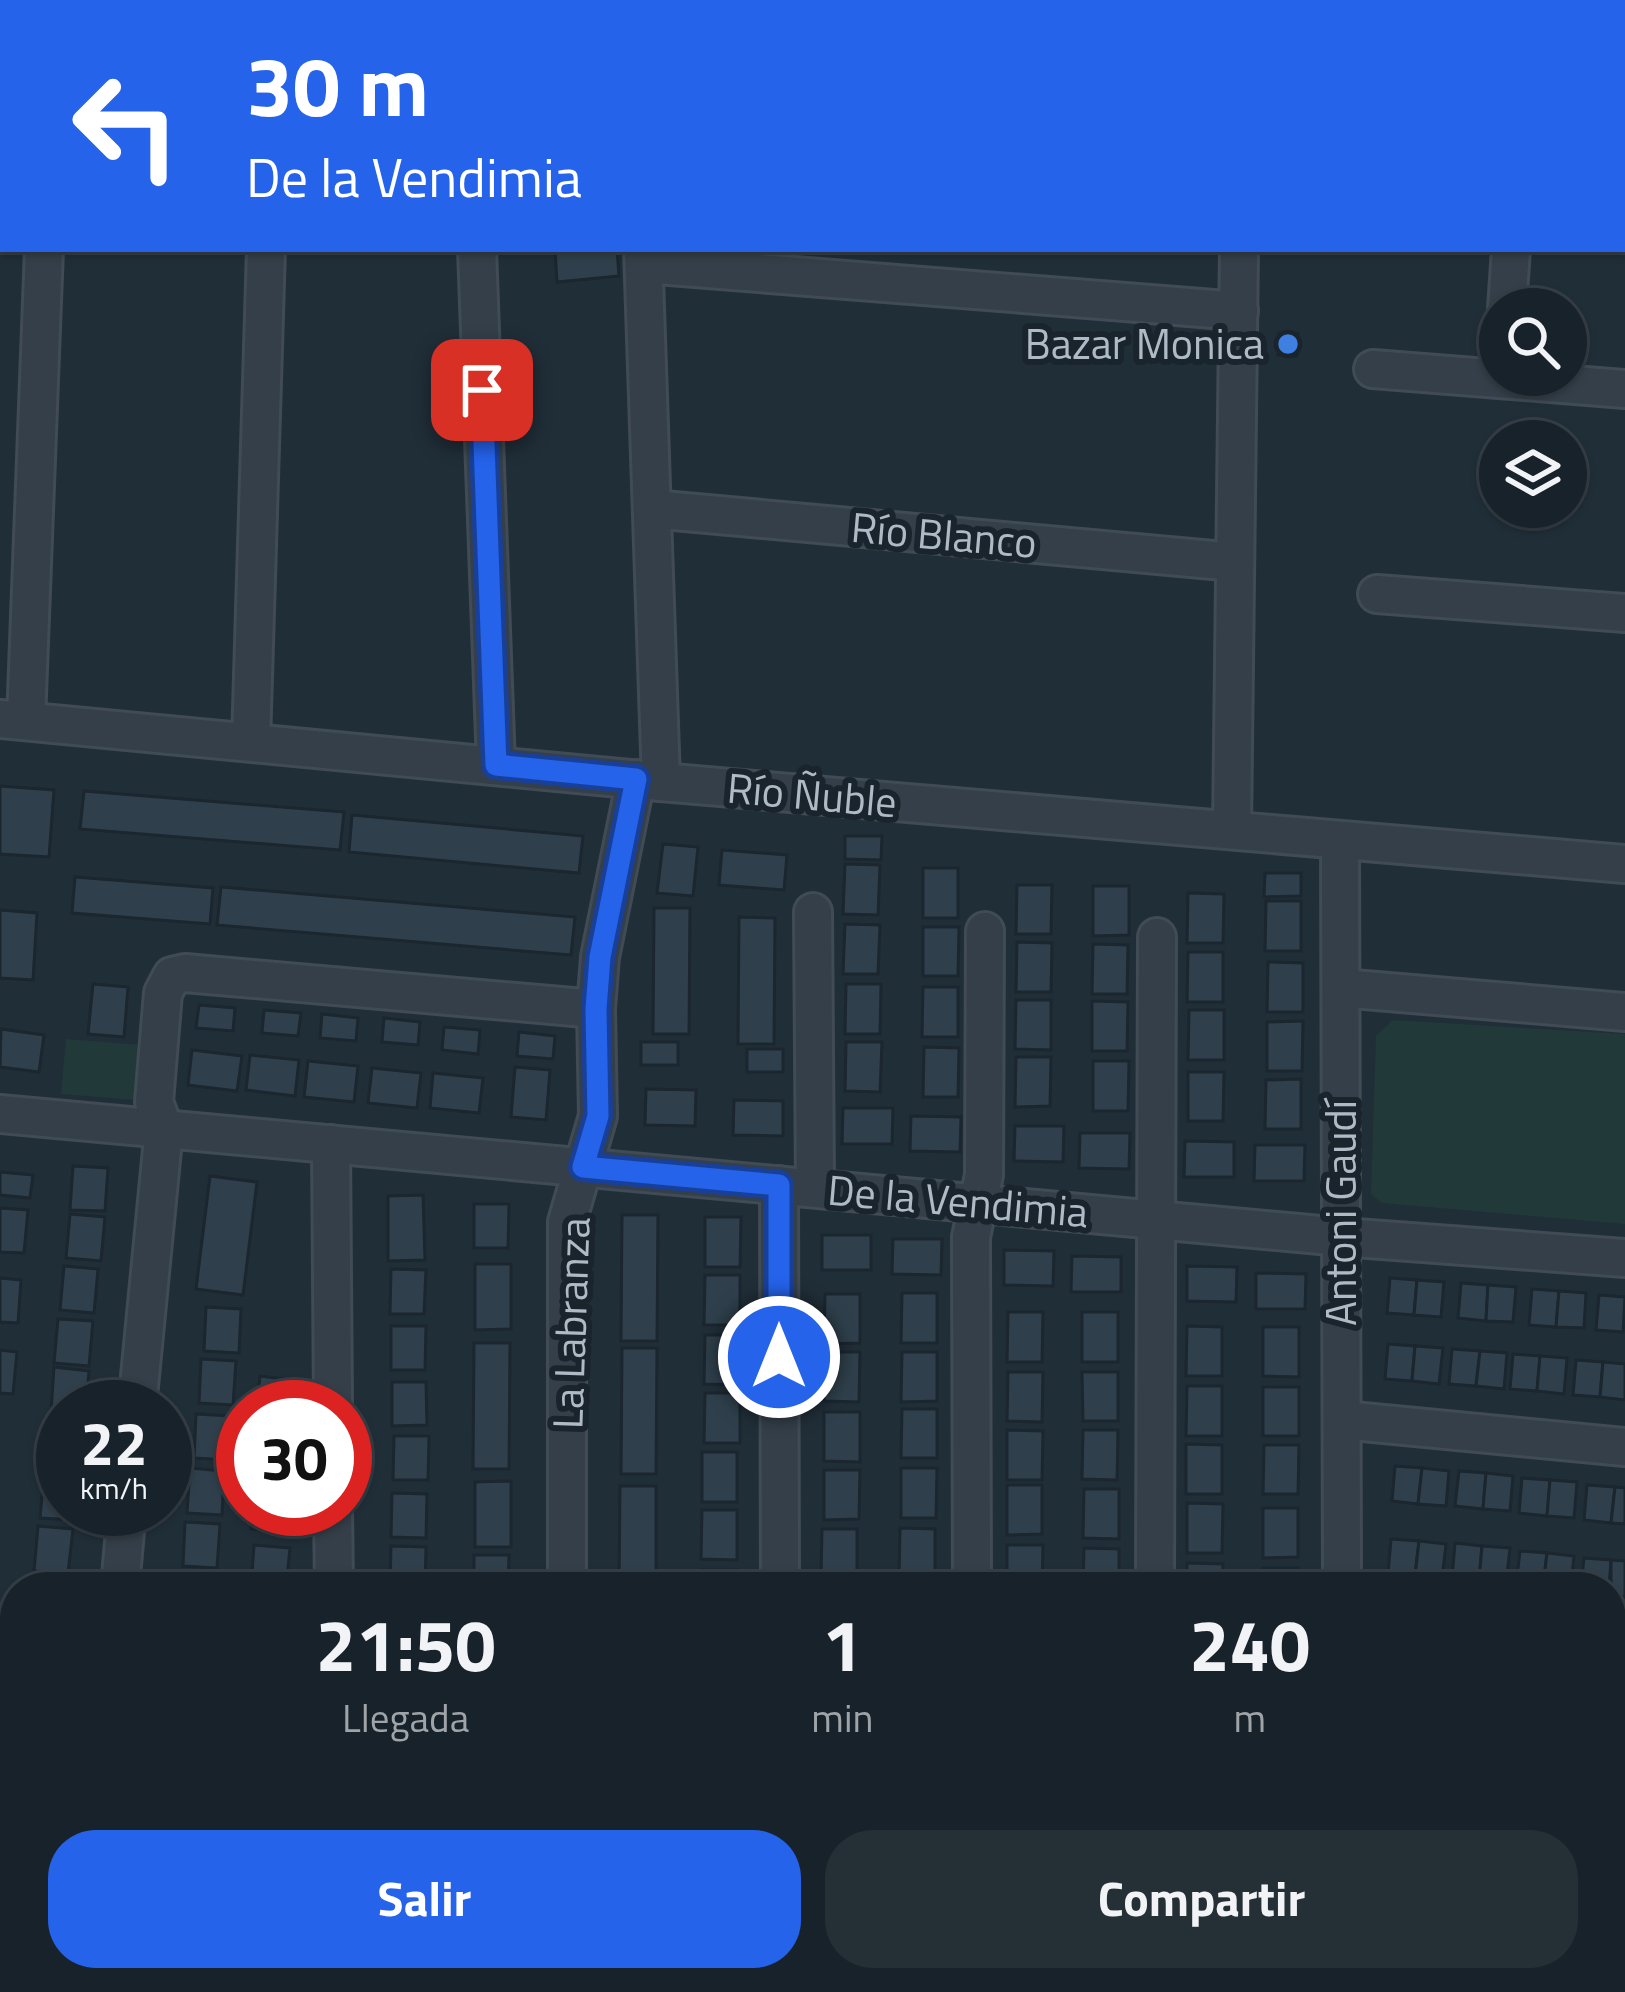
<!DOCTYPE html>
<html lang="es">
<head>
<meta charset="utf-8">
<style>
	body { margin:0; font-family:"Titillium Web",sans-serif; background:#252f36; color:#f1f3f6; height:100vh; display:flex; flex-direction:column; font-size:45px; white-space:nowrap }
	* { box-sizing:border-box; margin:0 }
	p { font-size:39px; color:#9fa4a8 }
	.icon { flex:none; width:66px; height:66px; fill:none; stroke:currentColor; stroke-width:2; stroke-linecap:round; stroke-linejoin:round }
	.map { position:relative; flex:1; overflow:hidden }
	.panel { position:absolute; left:0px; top:1572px; width:1626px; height:420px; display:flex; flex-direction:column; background:#18222a; border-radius:48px 48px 0 0; box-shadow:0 3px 9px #0004,0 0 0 3px #363f47 }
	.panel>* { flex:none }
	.top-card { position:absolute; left:0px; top:0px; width:1626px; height:252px; box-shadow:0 3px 9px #0004,0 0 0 3px #363f47; background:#2563eb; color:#fff; overflow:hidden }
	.tools { position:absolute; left:1479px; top:288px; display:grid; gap:24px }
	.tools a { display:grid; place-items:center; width:108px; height:108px; border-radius:50%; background:#18222a; box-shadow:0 3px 9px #0004,0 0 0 3px #363f47; font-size:60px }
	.speed { position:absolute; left:36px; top:1380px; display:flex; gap:24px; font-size:60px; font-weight:700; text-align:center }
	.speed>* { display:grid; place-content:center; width:156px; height:156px; border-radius:50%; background:#18222a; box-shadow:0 3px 9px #0004,0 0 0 3px #363f47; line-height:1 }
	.speed small { font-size:30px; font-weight:400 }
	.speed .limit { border:18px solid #d22; background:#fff; color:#111 }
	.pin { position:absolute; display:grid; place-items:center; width:102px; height:102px; color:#fff; margin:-51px; border-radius:24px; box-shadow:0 6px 18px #0006 }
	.me { position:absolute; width:132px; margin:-66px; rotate:0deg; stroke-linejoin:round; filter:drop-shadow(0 0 9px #0008) }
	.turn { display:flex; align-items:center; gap:42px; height:252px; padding:0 48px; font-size:54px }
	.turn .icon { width:156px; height:156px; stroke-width:2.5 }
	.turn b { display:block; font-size:84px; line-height:102px }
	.eta { display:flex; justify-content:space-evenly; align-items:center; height:204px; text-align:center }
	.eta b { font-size:72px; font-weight:700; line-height:84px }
	.button { display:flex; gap:24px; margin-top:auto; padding:24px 48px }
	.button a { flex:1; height:138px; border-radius:48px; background:#2563eb; color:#fff; font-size:48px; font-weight:700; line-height:138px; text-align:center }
	.button a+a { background:#252f36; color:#f1f3f6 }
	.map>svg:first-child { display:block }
	.green { fill:#223939 }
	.building { fill:#2f404c; stroke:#1b262f; stroke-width:3 }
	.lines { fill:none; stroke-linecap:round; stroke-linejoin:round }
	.minor-casing { stroke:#404b55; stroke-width:42 }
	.minor { stroke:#343f49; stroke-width:36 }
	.route-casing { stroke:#184099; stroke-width:30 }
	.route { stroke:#2563eb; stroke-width:21 }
	.shop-dot { fill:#3f7fe0; stroke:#19242d; stroke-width:4.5 }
	.labels { text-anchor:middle; stroke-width:12; stroke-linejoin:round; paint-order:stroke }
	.poi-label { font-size:42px; fill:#aebac5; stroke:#19242d; text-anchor:end }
	.street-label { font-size:42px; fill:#aebac5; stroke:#19242d }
</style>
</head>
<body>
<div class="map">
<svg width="1625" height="1992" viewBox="0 0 1625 1992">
	<rect width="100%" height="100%" fill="#202e38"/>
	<!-- green -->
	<g class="green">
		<polygon points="1393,1020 1625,1034 1625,1224 1382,1203 1371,1194 1376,1036"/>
		<polygon points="66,1039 142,1045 137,1100 61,1094"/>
	</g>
	<!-- building -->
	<g class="building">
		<polygon points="555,249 617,249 619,276 557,282"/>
		<polygon points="1279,333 1298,333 1297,356 1278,355"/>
		<polygon points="0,786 54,790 49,857 0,854"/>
		<polygon points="84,791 344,812 340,850 80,829"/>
		<polygon points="352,815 583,836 579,873 349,852"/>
		<polygon points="845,836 882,836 881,860 845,859"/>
		<polygon points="663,844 698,847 693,896 657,893"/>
		<polygon points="722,850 787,855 784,890 719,885"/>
		<polygon points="845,864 880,865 878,915 843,914"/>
		<rect x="923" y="868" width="35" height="50"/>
		<polygon points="1265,873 1301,873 1301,896 1264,897"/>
		<polygon points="75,877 213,888 210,924 72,913"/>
		<polygon points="1017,885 1052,885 1051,934 1016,934"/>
		<polygon points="1093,886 1129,886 1129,935 1093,936"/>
		<polygon points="221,887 575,917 571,955 217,925"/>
		<polygon points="1188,893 1224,894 1223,943 1187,943"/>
		<polygon points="1266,901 1301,901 1301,951 1265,951"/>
		<polygon points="654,908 690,908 689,1034 653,1034"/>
		<polygon points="0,910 37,913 33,980 0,978"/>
		<polygon points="739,917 775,918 774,1044 738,1044"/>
		<polygon points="845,924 880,925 878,974 843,974"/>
		<polygon points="923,927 959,927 958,976 923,976"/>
		<polygon points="1017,942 1052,943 1051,992 1016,992"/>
		<polygon points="1093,944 1128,945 1127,994 1092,994"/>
		<polygon points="1188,952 1223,952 1223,1002 1187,1002"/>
		<polygon points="1268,962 1303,963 1303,1012 1267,1012"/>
		<polygon points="93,984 128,987 124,1037 88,1034"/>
		<polygon points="846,984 881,984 880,1034 845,1034"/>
		<polygon points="923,987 958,987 958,1037 922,1037"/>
		<polygon points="1016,1000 1051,1000 1051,1050 1015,1049"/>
		<polygon points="1092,1001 1128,1002 1127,1051 1092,1051"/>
		<polygon points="199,1005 235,1008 233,1031 196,1028"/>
		<polygon points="264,1010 301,1013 298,1036 262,1033"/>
		<polygon points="1189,1010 1224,1010 1224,1060 1188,1060"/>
		<polygon points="322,1014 358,1018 356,1041 320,1038"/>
		<polygon points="384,1018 420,1022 418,1045 382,1042"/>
		<polygon points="1303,1021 1302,1071 1267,1071 1267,1022"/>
		<polygon points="444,1027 480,1030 478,1054 442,1050"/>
		<polygon points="1,1029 44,1035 39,1072 0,1067"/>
		<polygon points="519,1032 555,1036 553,1059 517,1056"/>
		<rect x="641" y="1042" width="37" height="23"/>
		<polygon points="846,1042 882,1042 880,1092 845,1091"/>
		<polygon points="924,1047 959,1048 958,1097 923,1097"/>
		<rect x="747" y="1049" width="36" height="23"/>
		<polygon points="192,1050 242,1056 237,1091 188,1085"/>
		<polygon points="250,1055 299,1060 295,1096 246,1090"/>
		<polygon points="1016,1057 1051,1057 1050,1106 1015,1107"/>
		<polygon points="308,1061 358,1066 354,1102 304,1097"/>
		<polygon points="1093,1061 1129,1061 1128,1111 1093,1111"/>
		<polygon points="515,1067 550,1070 546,1120 511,1117"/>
		<polygon points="372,1068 421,1073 417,1108 368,1103"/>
		<polygon points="1188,1072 1224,1072 1223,1121 1188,1121"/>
		<polygon points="433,1073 483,1078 479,1113 430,1108"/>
		<polygon points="1301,1079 1301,1129 1265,1129 1266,1080"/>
		<polygon points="646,1089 696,1090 695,1126 645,1125"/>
		<polygon points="734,1100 783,1101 783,1136 733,1135"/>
		<polygon points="843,1108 893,1108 892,1144 842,1144"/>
		<polygon points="911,1116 961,1117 960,1152 910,1151"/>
		<polygon points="1015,1126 1064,1126 1063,1162 1014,1161"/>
		<polygon points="1080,1133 1130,1133 1129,1169 1079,1168"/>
		<polygon points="1185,1141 1234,1142 1234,1177 1184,1177"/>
		<polygon points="1255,1145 1305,1145 1304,1181 1254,1181"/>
		<polygon points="73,1166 108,1168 105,1211 70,1210"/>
		<polygon points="0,1172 33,1175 30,1198 0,1195"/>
		<polygon points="210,1176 257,1182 243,1295 196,1289"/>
		<polygon points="423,1195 425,1260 388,1261 388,1196"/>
		<polygon points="474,1204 509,1204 508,1248 474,1248"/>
		<polygon points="0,1208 28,1210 24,1253 0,1252"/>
		<polygon points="70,1214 105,1217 101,1261 66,1258"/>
		<polygon points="622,1215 658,1215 657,1341 621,1341"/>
		<polygon points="705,1217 741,1217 740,1267 705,1267"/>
		<rect x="822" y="1235" width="49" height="35"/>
		<polygon points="893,1239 942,1239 941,1275 892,1274"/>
		<polygon points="1004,1250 1054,1251 1053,1286 1004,1285"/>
		<polygon points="1072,1256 1121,1257 1121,1292 1071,1292"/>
		<polygon points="475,1264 511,1264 511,1329 475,1330"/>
		<polygon points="64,1266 98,1269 94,1313 60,1310"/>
		<polygon points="1187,1266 1237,1267 1236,1302 1187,1301"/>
		<polygon points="391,1269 426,1270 424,1314 390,1314"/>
		<polygon points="1256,1273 1306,1274 1305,1309 1256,1309"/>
		<polygon points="705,1275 740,1275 740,1325 704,1325"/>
		<polygon points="0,1278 21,1280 18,1323 0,1322"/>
		<polygon points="1390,1278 1417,1280 1414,1315 1387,1313"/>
		<polygon points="1417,1280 1444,1282 1441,1317 1414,1315"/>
		<polygon points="1461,1283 1488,1285 1486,1321 1458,1318"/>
		<polygon points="1488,1285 1516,1287 1513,1322 1486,1321"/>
		<polygon points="1532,1289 1559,1291 1556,1327 1529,1325"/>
		<polygon points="1559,1291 1586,1293 1584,1328 1556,1327"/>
		<polygon points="902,1293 937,1293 937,1343 901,1343"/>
		<polygon points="825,1294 860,1294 860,1343 824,1344"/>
		<polygon points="1599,1295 1625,1297 1623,1332 1596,1330"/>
		<polygon points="206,1307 241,1309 239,1353 204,1351"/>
		<polygon points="1008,1312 1043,1312 1042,1362 1007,1362"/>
		<rect x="1082" y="1312" width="36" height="50"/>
		<polygon points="58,1319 93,1321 89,1366 54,1363"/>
		<polygon points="391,1326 426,1326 425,1370 391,1370"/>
		<polygon points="1187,1326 1222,1327 1222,1376 1186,1376"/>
		<polygon points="1263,1327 1299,1327 1299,1377 1263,1376"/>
		<polygon points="705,1335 741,1335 740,1385 704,1384"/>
		<polygon points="474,1343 510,1343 509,1469 473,1469"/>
		<polygon points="1388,1344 1415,1346 1412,1381 1385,1379"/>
		<polygon points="1415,1346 1443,1348 1439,1384 1412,1381"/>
		<polygon points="622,1348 657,1348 656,1474 621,1474"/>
		<polygon points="1452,1349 1480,1351 1476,1386 1449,1384"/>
		<polygon points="0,1350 17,1352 13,1394 0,1393"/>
		<polygon points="1480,1351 1507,1353 1504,1389 1476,1386"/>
		<polygon points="824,1352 860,1352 859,1402 824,1401"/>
		<polygon points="902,1352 937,1352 937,1401 901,1402"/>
		<polygon points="1513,1354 1540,1356 1537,1391 1510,1389"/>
		<polygon points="1540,1356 1567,1358 1564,1394 1537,1391"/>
		<polygon points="201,1359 236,1361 233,1405 199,1403"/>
		<polygon points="1576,1360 1603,1362 1600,1397 1573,1395"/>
		<polygon points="1603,1362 1625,1364 1625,1400 1600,1397"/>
		<polygon points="54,1367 89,1371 86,1407 63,1407 63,1413 51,1412"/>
		<polygon points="1008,1372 1043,1372 1042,1422 1007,1421"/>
		<polygon points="1082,1372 1118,1372 1118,1421 1083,1421"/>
		<polygon points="260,1376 284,1379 280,1407 257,1407"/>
		<polygon points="392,1382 426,1382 427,1425 392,1426"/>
		<polygon points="1187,1386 1222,1386 1222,1436 1186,1436"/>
		<rect x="1263" y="1387" width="36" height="49"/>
		<polygon points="705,1393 740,1393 740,1443 704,1443"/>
		<polygon points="902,1409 937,1409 937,1458 901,1458"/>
		<polygon points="824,1412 860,1412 860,1462 824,1461"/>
		<polygon points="196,1414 231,1416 228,1460 194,1458"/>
		<polygon points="48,1419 63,1421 63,1465 44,1464"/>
		<polygon points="1007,1430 1043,1431 1042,1480 1007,1480"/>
		<polygon points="1083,1430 1118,1430 1117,1480 1082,1479"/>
		<polygon points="394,1436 429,1436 428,1480 393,1480"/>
		<polygon points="1186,1444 1222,1445 1222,1494 1186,1494"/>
		<polygon points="1264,1445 1299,1445 1298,1494 1263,1494"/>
		<rect x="702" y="1452" width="35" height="50"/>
		<polygon points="1395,1466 1422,1468 1418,1504 1392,1501"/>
		<polygon points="190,1468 224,1471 222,1515 187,1513"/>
		<polygon points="901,1468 937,1468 936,1518 901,1518"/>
		<polygon points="1422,1468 1449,1471 1446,1506 1418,1504"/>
		<polygon points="824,1470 860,1470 859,1519 824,1520"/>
		<polygon points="1459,1471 1486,1473 1483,1509 1455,1506"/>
		<polygon points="44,1473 63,1475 63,1509 75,1509 74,1520 40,1518"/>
		<polygon points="1486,1473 1513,1476 1510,1511 1483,1509"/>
		<polygon points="1522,1478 1550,1480 1547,1516 1519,1513"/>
		<polygon points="1550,1480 1577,1482 1574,1518 1547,1516"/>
		<polygon points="511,1481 511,1547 475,1547 475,1482"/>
		<polygon points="1007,1485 1042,1485 1042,1534 1007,1535"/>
		<polygon points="1587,1485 1615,1487 1611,1523 1584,1520"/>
		<polygon points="620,1486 656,1486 656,1587 619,1587"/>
		<polygon points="1615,1487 1625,1488 1625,1524 1611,1523"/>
		<polygon points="1084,1489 1119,1489 1119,1539 1083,1538"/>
		<polygon points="392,1493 427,1494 426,1538 391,1537"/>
		<polygon points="1187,1503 1223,1504 1222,1553 1187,1553"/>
		<polygon points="1263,1508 1298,1508 1298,1557 1263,1558"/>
		<polygon points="252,1509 288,1509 286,1532 251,1529"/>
		<polygon points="702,1510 737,1510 737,1560 701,1559"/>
		<polygon points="185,1522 220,1524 217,1568 183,1566"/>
		<polygon points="38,1526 73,1529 68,1573 34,1571"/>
		<polygon points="900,1528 935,1529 935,1578 899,1578"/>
		<polygon points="822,1529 857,1529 857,1579 821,1578"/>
		<polygon points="1391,1539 1419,1541 1415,1576 1388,1574"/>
		<polygon points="1419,1541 1446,1544 1442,1579 1415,1576"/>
		<polygon points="1455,1543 1482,1546 1479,1581 1452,1579"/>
		<polygon points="254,1545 290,1548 286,1587 251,1587"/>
		<polygon points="1007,1545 1043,1545 1042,1587 1007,1587"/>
		<polygon points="391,1546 426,1547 425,1587 390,1587"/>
		<polygon points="1482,1546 1510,1548 1506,1584 1479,1581"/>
		<polygon points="1084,1548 1119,1549 1119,1587 1083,1587"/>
		<polygon points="1520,1551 1547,1553 1543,1587 1516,1586"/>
		<polygon points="1547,1553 1574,1556 1571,1587 1543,1587"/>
		<polygon points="474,1555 509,1555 508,1587 474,1587"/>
		<polygon points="1584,1558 1611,1560 1609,1587 1581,1587"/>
		<polygon points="1611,1560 1625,1561 1625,1597 1611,1596"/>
		<polygon points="1187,1563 1223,1564 1222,1587 1187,1587"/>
		<rect x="1263" y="1568" width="35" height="19"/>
		<rect x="701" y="1570" width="36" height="17"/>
		<polygon points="180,1574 215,1576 214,1587 180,1587"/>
		<polygon points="1611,1680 1625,1682 1625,1717 1611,1716"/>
		<polygon points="1611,1752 1625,1753 1624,1789 1611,1788"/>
		<polygon points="7,1821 15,1821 15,1949 0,1947 0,1888"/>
		<polygon points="0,1962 15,1963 15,1977 28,1977 26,1992 0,1992"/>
		<polygon points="121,1977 171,1977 169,1992 120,1991"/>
		<polygon points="183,1977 233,1977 232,1992 182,1992"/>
		<polygon points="241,1977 291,1977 290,1992 240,1992"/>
		<rect x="394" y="1977" width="34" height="15"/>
		<rect x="477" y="1977" width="35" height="15"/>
		<polygon points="825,1977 860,1977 860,1992 824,1992"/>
		<rect x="903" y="1977" width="35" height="15"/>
		<rect x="1007" y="1977" width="35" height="15"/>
		<rect x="1085" y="1977" width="36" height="15"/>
		<rect x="1190" y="1977" width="35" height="15"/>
		<polygon points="624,1979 659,1979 658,1992 624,1992"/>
		<rect x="1264" y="1981" width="35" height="11"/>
	</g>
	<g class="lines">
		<!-- minor casing -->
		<g class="minor-casing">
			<g id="minor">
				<polyline points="467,0 467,3"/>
				<polyline points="1238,0 1238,3"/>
				<polyline points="635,3 635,0"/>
				<polyline points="1527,3 1528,0"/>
				<polyline points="0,214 3,214"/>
				<polyline points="477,249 496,765"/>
				<polyline points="643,249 661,782"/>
				<polyline points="644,264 1239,311"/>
				<polyline points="1507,309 1511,249"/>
				<polyline points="1373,369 1625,389"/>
				<polyline points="652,509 1235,562"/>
				<polyline points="1377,594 1625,613"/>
				<polyline points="0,719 661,782 1625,864"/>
				<polyline points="26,721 44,249"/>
				<polyline points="251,742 266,249"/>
				<polyline points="1232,830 1239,249"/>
				<polyline points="1340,840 1342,1587"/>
				<polyline points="813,912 815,1188"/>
				<polyline points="1341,988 1625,1012"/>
				<polyline points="0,1114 1342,1237 1625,1258"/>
				<polyline points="331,1144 333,1407"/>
				<polyline points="779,1185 780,1587"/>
				<polyline points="137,1407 164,1129 154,1102 163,993 172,976 185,973 596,1009"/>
				<polyline points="1342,1420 1625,1447"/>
				<polyline points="333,1509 334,1587"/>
				<polyline points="120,1587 127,1509"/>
				<polyline points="567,1587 567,1222 598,1116 596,1009 600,957 636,779"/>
				<polyline points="972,1587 971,1237 984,1175 985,931"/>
				<polyline points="1155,1587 1157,937"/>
				<polyline points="1611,1640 1625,1641"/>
				<polyline points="1611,1833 1625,1834"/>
				<polyline points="336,1977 336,1992"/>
				<polyline points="781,1977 781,1992"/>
				<polyline points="972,1977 972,1992"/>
				<polyline points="1155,1977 1155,1992"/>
				<polyline points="1343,1977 1343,1992"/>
				<polyline points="81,1992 82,1977"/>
				<polyline points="566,1992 566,1977"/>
			</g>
		</g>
		<!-- minor -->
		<use href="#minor" class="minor"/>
	</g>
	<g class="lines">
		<!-- route casing -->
		<g class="route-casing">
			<polyline id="route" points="482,390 496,765 636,779 600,957 596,1009 598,1116 583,1167 779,1185 779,1357"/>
		</g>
		<!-- route -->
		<use href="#route" class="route"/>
	</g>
	<!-- markers -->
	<circle class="shop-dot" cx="1288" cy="344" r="12"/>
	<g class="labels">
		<!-- poi labels -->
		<g class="poi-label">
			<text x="1264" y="359">Bazar Monica</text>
		</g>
		<!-- street labels -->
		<g class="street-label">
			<text transform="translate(944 535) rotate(5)" y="15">Río Blanco</text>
			<text transform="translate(812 795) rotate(5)" y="15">Río Ñuble</text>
			<text transform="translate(958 1201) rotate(5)" y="15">De la Vendimia</text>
			<text transform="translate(1341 1213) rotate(-90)" y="15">Antoni Gaudí</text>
			<text transform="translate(571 1323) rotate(-88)" y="15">La Labranza</text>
		</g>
	</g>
</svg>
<div class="tools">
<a><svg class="icon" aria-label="search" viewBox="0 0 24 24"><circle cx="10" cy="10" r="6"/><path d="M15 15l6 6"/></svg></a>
<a><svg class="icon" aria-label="layers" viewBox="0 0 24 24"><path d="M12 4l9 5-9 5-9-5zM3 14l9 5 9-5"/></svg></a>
</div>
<div class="speed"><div>22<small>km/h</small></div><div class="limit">30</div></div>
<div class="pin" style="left:482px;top:390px;background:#d93025"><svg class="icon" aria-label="arrive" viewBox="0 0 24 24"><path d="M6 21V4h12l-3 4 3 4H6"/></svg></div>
<svg class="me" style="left:779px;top:1357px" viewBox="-20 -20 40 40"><circle r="17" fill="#2563eb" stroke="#fff" stroke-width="3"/><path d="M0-11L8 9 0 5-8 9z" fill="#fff"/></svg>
<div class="top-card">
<div class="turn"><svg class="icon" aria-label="left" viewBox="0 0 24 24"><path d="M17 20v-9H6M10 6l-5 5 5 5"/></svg><div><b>30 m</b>De la Vendimia</div></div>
</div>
<section class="panel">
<div class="eta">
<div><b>21:50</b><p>Llegada</p></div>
<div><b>1</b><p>min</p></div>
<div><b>240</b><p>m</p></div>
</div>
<div class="button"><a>Salir</a><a>Compartir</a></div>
</section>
</div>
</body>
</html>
